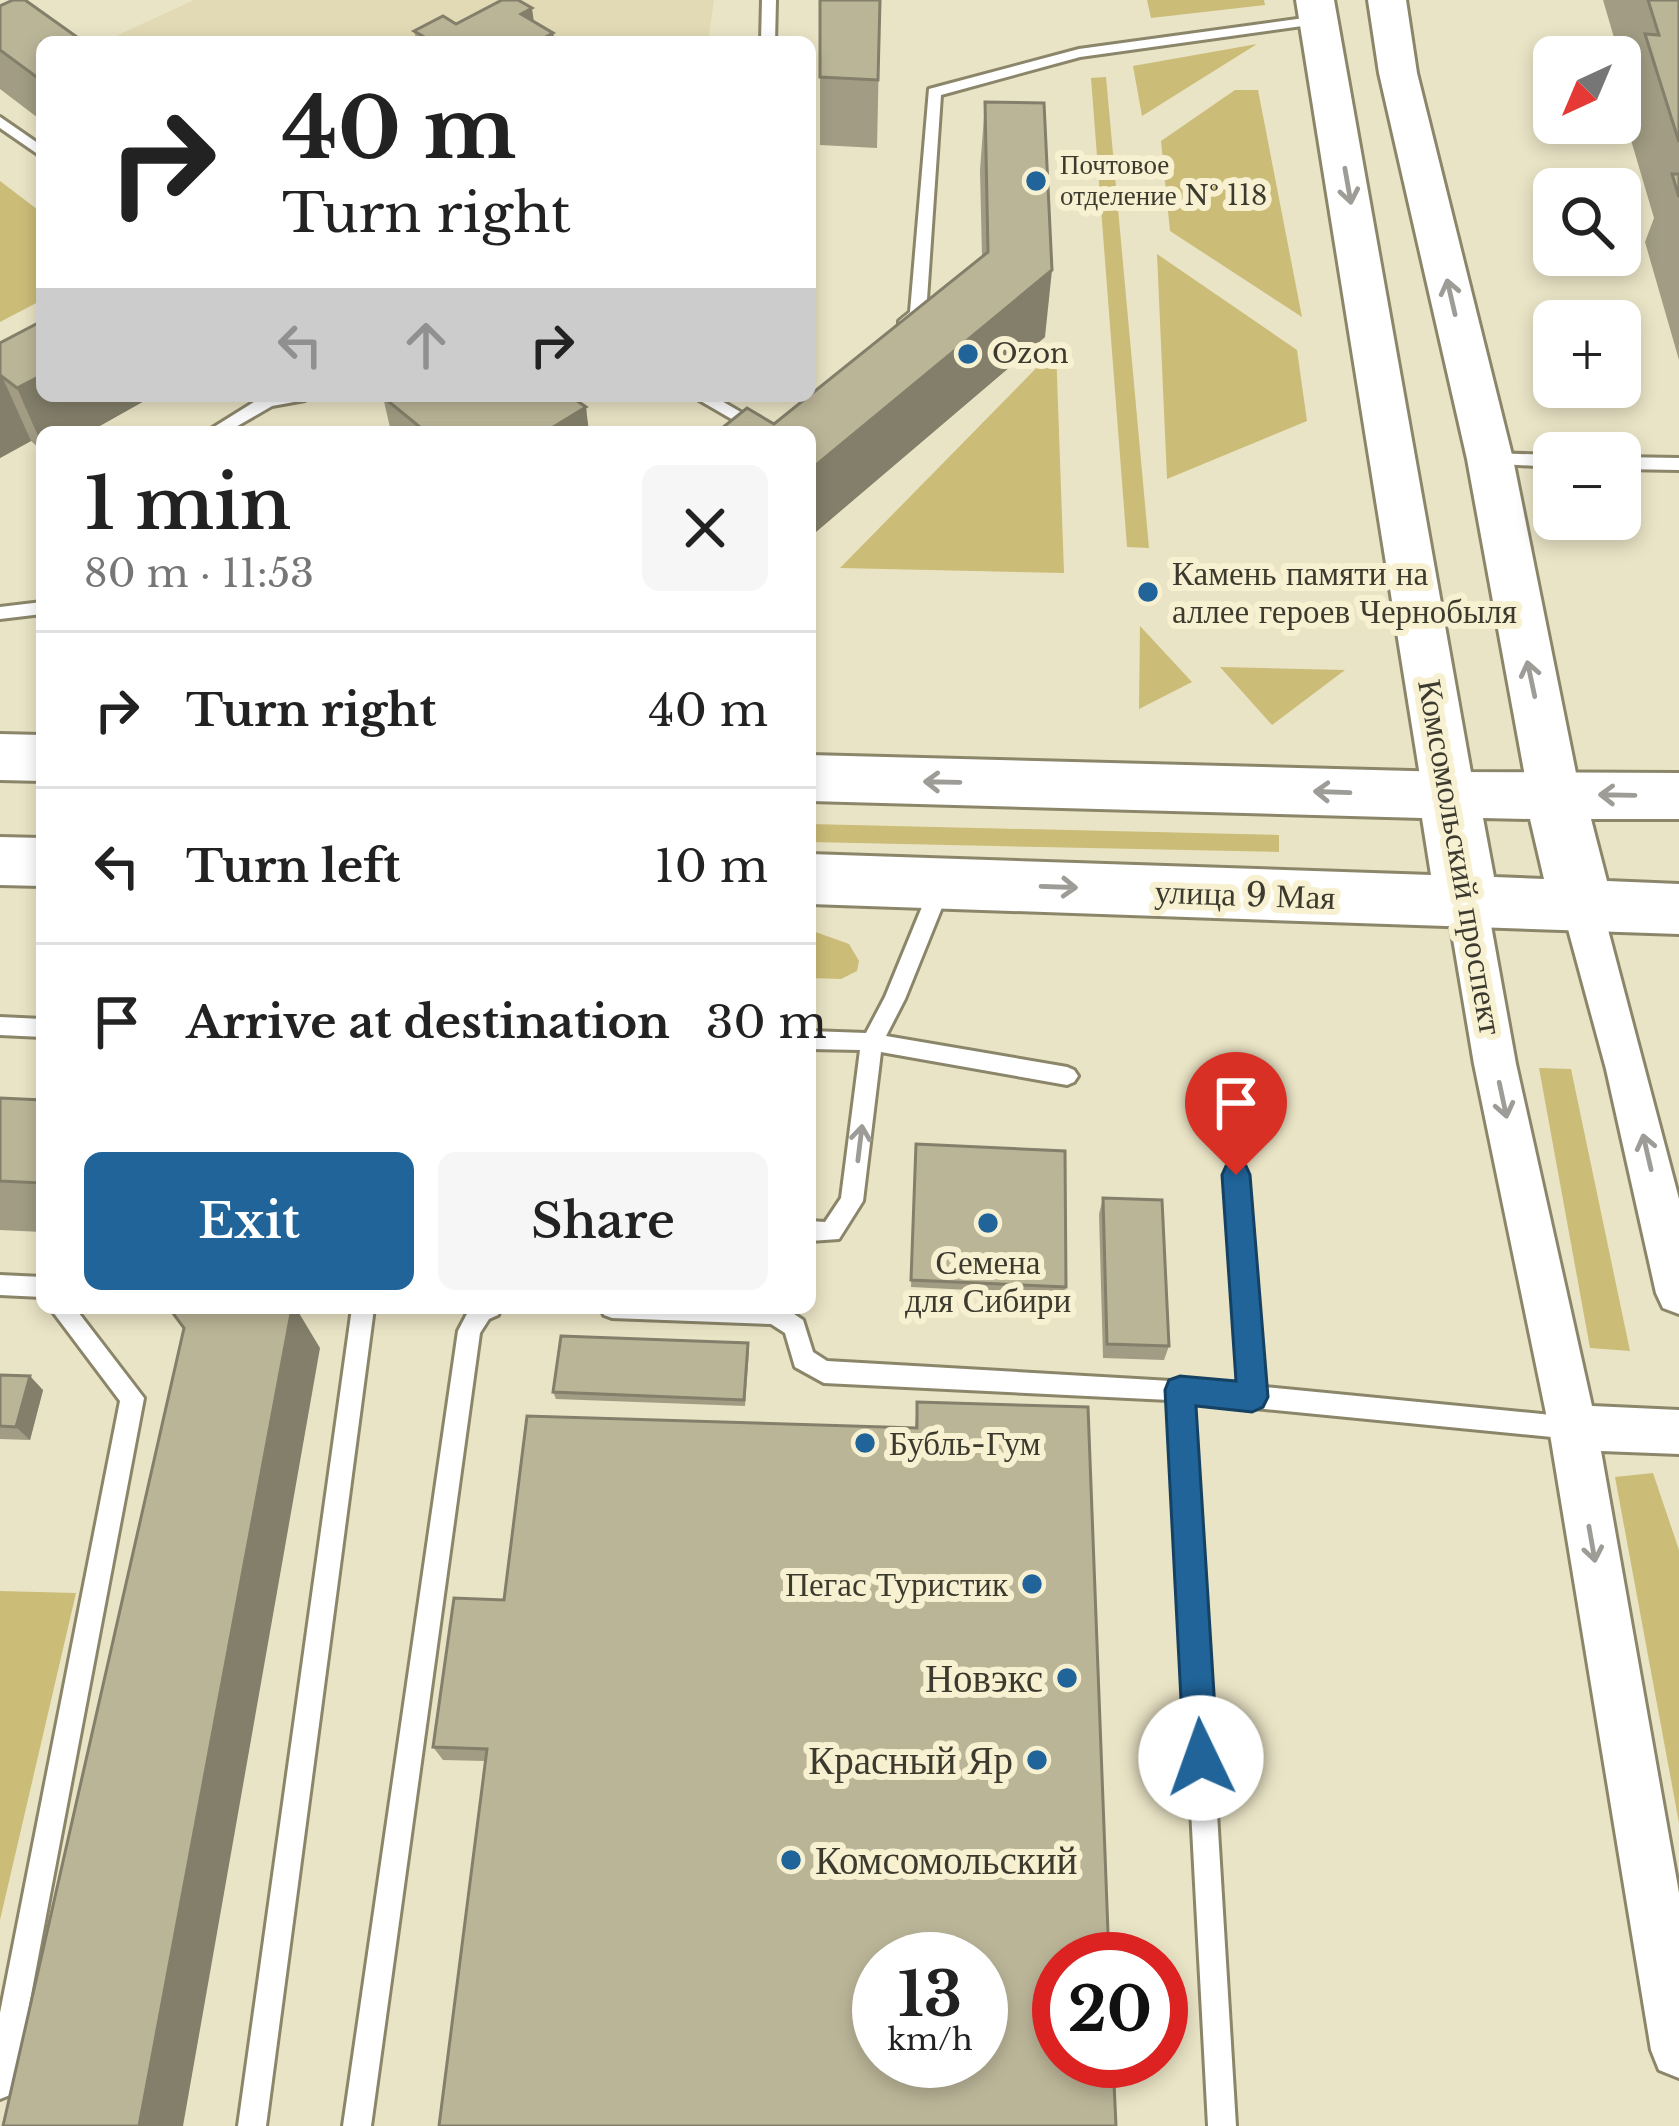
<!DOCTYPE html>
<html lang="en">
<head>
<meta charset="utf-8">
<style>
	body { margin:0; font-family:"Libre Baskerville",serif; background:#f6f6f6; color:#222; height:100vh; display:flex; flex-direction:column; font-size:45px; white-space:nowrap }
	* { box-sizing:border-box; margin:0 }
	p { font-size:39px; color:#767676 }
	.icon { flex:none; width:66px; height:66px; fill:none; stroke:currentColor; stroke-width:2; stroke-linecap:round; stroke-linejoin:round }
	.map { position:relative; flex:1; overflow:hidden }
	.details { position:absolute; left:36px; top:426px; width:780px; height:888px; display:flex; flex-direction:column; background:#fff; border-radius:18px; box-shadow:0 6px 18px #0003 }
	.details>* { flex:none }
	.top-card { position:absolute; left:36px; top:36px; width:780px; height:366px; border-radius:18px; box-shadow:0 6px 18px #0003; background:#fff; color:#222; overflow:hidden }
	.needle { width:78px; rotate:224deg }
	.fabs { position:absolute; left:1533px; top:36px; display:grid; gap:24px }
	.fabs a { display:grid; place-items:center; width:108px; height:108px; border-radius:18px; background:#fff; box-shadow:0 6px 18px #0003; font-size:60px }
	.speed { position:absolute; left:852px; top:1932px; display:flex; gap:24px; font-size:60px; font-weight:700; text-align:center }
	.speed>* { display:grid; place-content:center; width:156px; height:156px; border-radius:50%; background:#fff; box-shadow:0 6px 18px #0003; line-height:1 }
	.speed small { font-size:30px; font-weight:400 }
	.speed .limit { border:18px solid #d22; background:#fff; color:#111 }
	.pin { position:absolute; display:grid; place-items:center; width:102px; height:102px; color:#fff; margin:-123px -51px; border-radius:50% 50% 50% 0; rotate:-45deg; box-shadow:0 0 12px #0007 }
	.pin .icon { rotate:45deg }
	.me { position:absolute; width:132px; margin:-66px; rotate:357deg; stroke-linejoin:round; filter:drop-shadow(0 0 9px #0008) }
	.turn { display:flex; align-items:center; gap:42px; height:252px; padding:0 48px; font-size:54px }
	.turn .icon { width:156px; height:156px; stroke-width:2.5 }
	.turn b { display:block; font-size:84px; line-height:102px }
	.lanes { display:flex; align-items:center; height:114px; padding:0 48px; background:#0003; justify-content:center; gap:60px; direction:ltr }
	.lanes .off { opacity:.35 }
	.round { display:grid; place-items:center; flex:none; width:126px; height:126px; border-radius:18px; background:#f6f6f6 }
	.overview { display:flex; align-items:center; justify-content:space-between; height:204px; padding:0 48px }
	h1 { font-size:72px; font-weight:600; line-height:90px }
	.button { display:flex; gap:24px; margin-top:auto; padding:24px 48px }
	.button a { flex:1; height:138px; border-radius:18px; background:#206499; color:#fff; font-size:48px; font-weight:600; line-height:138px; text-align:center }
	.button a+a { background:#f6f6f6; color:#222 }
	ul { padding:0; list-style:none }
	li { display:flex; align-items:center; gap:36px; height:156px; padding:0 48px; border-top:3px solid #e0e0e0 }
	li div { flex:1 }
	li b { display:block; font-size:45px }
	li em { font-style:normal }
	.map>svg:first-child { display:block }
	.built { fill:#e1dab4 }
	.green { fill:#cbbc78 }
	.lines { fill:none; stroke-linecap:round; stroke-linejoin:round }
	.lane-casing { stroke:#8b866a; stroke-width:6 }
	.street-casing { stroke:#8b866a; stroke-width:6 }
	.secondary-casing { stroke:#8b866a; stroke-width:6 }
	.primary-casing { stroke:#8b866a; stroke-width:6 }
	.lane { fill:#fff; fill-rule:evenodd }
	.street { fill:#fff; fill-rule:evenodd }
	.secondary { fill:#fff; fill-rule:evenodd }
	.primary { fill:#fff; fill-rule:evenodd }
	.wall { fill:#a19c83 }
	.shaded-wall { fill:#837f6a }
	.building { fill:#bbb598; stroke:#837f6a; stroke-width:3; fill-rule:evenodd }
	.oneway { stroke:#9e9c96 }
	.route { fill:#206499; stroke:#154163; stroke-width:3 }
	.poi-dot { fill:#206499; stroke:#f7f1d2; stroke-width:4.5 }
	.labels { text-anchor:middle; stroke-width:12; stroke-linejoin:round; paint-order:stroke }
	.far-poi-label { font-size:27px; fill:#3c3a2e; stroke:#f7f1d2; text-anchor:start }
	.poi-label { font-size:33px; fill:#3c3a2e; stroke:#f7f1d2; text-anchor:start }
	.street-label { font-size:33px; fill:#3c3a2e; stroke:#f7f1d2 }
	.near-poi-label { font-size:39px; fill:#3c3a2e; stroke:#f7f1d2; text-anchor:end }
</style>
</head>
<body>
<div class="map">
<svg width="1679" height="2126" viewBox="0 0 1679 2126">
	<rect width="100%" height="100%" fill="#eae4c6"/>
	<!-- built -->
	<polygon class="built" points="194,0 714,0 708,42 128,42 118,35"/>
	<!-- green -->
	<g class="green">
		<polygon points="1147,0 1264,0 1265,5 1151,18"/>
		<polygon points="1257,44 1142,116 1133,66"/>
		<polygon points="1106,77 1149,548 1127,547 1091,78"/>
		<polygon points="1235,90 1258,90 1302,317 1170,231 1161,141"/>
		<polygon points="0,181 42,213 42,300 0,322"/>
		<polygon points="1157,254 1297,350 1307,421 1167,479"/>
		<polygon points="1056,348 1064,573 840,568"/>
		<polygon points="1140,626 1192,682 1139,709"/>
		<polygon points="1220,667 1345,670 1272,725"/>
		<polygon points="810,824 1279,835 1279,852 810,842"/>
		<polygon points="810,930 849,944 859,961 857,971 841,979 810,978"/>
		<polygon points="1539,1068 1571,1069 1630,1351 1590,1348"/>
		<polygon points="1653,1473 1679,1550 1679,1823 1615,1477"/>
		<polygon points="0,1591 76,1593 0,1920"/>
	</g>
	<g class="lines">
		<!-- lane casing -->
		<g class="lane-casing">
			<g id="lane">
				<polygon points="762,0 776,0 775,42 761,42"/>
				<polygon points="1319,16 1324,17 1324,23 1080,57 941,95 926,314 911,329 899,329 899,321 910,312 929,89 1079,49"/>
				<polygon points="0,117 42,146 42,157 0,128"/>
				<polygon points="307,396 305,400 272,406 227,432 206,432 262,397"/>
				<polygon points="692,396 713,396 775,432 754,432"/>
				<polygon points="1490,453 1554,455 1554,467 1484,463 1484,455"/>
				<polygon points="1620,457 1679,458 1679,470 1620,469"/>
				<polygon points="42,602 42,614 0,619 0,607"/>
				<polygon points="941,877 951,885 905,999 886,1036 1067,1067 1074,1070 1078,1076 1074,1082 1067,1085 881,1052 863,1201 839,1239 810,1241 810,1221 825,1222 841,1198 860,1050 810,1049 810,1031 866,1033 885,997 931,885"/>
				<polygon points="0,1017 42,1019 42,1037 0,1035"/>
				<polygon points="1236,1165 1244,1168 1247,1175 1264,1387 1572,1417 1580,1420 1584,1428 1580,1436 1572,1439 1192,1402 1236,2126 1208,2126 1169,1400 824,1383 795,1367 785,1333 771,1324 612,1318 604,1315 601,1308 785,1308 803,1320 813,1352 827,1361 1240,1385 1225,1175 1228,1168"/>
				<polygon points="0,1275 42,1277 42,1297 0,1295"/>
				<polygon points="50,1308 75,1308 144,1398 14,2085 10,2095 0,2099 0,2013 120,1401"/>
				<polygon points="352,1308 374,1308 266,2126 238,2126"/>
				<polygon points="470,1308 501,1308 498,1315 489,1319 480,1333 371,2126 343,2126 458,1331"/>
			</g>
		</g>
		<!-- street casing -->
		<g class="street-casing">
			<g id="street">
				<polygon points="1467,887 1481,892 1487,903 1516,1064 1592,1406 1679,1410 1679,1454 1601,1451 1679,1893 1679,2078 1659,2070 1651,2050 1549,1428 1474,1064 1447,903 1453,892"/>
				<polygon points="1582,891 1596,896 1602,907 1679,1199 1679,1314 1663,1308 1656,1293 1606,1069 1562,907 1568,896"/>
			</g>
		</g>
		<!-- secondary casing -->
		<g class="secondary-casing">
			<g id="secondary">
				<polygon points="1296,0 1334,0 1475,795 1467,809 1449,815 1431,809 1423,795"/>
				<polygon points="1368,0 1406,0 1417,73 1513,459 1580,793 1572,807 1554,813 1536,807 1528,793 1467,459 1379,73"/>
			</g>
		</g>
		<!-- primary casing -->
		<g class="primary-casing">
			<g id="primary">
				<polygon points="0,734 42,735 42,781 0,780"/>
				<path d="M 810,755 L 1449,772 L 1679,773 L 1679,819 L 1591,819 L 1607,881 L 1679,884 L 1679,934 L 810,904 L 810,854 L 1431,875 L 1422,818 L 810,801 ZM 1483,818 L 1530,819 L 1544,879 L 1494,877 Z"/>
				<polygon points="0,837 42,838 42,886 0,885"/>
			</g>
		</g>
		<!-- lane -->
		<use href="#lane" class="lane"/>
		<!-- street -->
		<use href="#street" class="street"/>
		<!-- secondary -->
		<use href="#secondary" class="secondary"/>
		<!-- primary -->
		<use href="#primary" class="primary"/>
	</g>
	<!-- wall -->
	<g class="wall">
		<polygon points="1603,0 1679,0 1679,360 1645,242 1654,218 1620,103 1627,82"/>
		<polygon points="0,6 42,42 42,121 0,89"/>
		<polygon points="880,9 877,148 820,145 820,77"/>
		<polygon points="534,21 553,33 555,42 417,42 414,31 456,24"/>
		<polygon points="985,102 1045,337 810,537 810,432 774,424 982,257 980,170"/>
		<polygon points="0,343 153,396 89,432 42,432 42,451 31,441 0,458"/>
		<polygon points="383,397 589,432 391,432"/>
		<polygon points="0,1098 42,1100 42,1232 0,1230"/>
		<polygon points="916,1144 1066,1287 1064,1295 911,1287"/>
		<polygon points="1103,1198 1169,1346 1164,1360 1103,1358 1099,1214"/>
		<polygon points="749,1350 745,1406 556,1399 553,1392"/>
		<polygon points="0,1375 43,1390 30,1440 0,1439"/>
		<polygon points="917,1402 1088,1407 485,1761 443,1760 433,1747 504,1600 915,1428"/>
	</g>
	<!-- shaded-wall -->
	<g class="shaded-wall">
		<polygon points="532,8 535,30 521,14"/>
		<polygon points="553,33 555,42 536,42"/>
		<polygon points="1052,270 1045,337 810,537 810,470"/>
		<polygon points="1,374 31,441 0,458 0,375"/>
		<polygon points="42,375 42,396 153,396 89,432 42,432 42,445 17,388"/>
		<polygon points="586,407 589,432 545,432"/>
		<polygon points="292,1308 296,1308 320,1348 183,2126 139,2126"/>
		<polygon points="30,1376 43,1390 30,1440 16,1427"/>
	</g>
	<!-- building -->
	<g class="building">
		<polygon points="13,0 25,0 84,42 42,42 42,81 0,50 0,6"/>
		<polygon points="502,0 518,0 532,8 521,14 553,33 536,42 433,42 414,31 443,16 456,24"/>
		<polygon points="820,0 880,0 878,80 820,77"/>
		<polygon points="1648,0 1679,0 1679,142 1645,34 1659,35"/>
		<polygon points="985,102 1044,103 1052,270 810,470 810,432 717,432 747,408 774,424 988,252"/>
		<polygon points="1672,174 1679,174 1679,197"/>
		<polygon points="42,321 42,375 17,388 0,375 0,343"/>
		<polygon points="385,396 570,396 586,407 545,432 426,432 383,397"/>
		<polygon points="0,1098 42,1100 42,1183 0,1181"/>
		<polygon points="916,1144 1065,1151 1066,1287 911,1280"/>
		<polygon points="1103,1198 1162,1200 1169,1346 1107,1344"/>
		<polygon points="169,1308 292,1308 139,2126 3,2126 184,1328"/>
		<polygon points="561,1336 748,1343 744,1400 553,1392"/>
		<polygon points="0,1375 30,1376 16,1427 0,1426"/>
		<path d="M 917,1402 L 1088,1407 L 1109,1959 L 1059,1959 L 1059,2061 L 1113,2061 L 1116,2126 L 439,2126 L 487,1749 L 433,1747 L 454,1598 L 504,1600 L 527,1416 L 917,1428 ZM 879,1959 L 981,1959 L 981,2061 L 879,2061 Z"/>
	</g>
	<!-- one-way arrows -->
	<defs><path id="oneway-shaft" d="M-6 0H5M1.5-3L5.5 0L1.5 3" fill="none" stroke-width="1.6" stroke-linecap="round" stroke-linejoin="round" transform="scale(3)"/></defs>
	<g class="oneway">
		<use href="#oneway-shaft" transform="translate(1348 186) rotate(80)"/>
		<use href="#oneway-shaft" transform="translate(1451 297) rotate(-103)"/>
		<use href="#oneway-shaft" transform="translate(1531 679) rotate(-102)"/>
		<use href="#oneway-shaft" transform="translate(942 782) rotate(-179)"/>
		<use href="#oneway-shaft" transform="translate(1332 792) rotate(-178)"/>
		<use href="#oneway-shaft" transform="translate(1617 795) rotate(-179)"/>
		<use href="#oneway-shaft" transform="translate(1059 887) rotate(2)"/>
		<use href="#oneway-shaft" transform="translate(1503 1100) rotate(78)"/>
		<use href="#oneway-shaft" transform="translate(860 1143) rotate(-83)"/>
		<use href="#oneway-shaft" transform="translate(1647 1152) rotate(-103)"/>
		<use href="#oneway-shaft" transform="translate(1592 1544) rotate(80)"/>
	</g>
	<!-- route -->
	<polygon class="route" points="1236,1162 1246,1166 1250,1175 1268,1397 1263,1407 1252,1412 1196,1406 1218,1758 1213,1770 1201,1775 1189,1770 1184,1758 1165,1390 1169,1380 1180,1376 1236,1381 1222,1175 1226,1166"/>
	<!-- markers -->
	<g class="poi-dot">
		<circle cx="1036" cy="181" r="12"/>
		<circle cx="968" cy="354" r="12"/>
		<circle cx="1148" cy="592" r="12"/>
		<circle cx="988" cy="1223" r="12"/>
		<circle cx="865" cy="1443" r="12"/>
		<circle cx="1032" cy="1584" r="12"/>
		<circle cx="1067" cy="1678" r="12"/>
		<circle cx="1037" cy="1760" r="12"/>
		<circle cx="791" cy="1860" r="12"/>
	</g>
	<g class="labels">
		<!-- far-poi labels -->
		<g class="far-poi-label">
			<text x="1060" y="174">Почтовое<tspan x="1060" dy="31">отделение № 118</tspan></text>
			<text x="992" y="363">Ozon</text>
		</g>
		<!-- poi labels -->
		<g class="poi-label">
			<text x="1172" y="585">Камень памяти на<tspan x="1172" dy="38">аллее героев Чернобыля</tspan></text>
			<text x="988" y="1274" text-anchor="middle">Семена<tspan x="988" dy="38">для Сибири</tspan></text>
			<text x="889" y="1455">Бубль-Гум</text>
			<text x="1008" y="1596" text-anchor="end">Пегас Туристик</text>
		</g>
		<!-- street labels -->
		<g class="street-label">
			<text transform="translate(1461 857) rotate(80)" y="12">Комсомольский проспект</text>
			<text transform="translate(1245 894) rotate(2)" y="12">улица 9 Мая</text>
		</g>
		<!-- near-poi labels -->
		<g class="near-poi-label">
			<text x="1043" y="1692">Новэкс</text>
			<text x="1013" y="1774">Красный Яр</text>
			<text x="815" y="1874" text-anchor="start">Комсомольский</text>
		</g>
	</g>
</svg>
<div class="fabs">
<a><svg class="needle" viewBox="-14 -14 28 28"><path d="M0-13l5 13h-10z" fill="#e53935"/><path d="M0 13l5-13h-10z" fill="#767676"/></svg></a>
<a><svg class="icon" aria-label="search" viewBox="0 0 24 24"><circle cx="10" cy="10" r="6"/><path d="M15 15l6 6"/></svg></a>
<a>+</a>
<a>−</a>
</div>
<div class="speed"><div>13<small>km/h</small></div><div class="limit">20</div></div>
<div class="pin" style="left:1236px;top:1175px;background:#d93025"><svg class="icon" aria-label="arrive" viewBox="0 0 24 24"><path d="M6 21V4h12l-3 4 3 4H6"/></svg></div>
<svg class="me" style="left:1201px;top:1758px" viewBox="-20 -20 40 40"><circle r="19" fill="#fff"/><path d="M0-13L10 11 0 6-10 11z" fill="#206499"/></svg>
<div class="top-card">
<div class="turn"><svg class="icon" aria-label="right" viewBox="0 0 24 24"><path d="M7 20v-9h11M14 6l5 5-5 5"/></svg><div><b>40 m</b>Turn right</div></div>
<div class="lanes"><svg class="icon off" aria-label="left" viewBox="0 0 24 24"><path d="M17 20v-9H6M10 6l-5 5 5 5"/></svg><svg class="icon off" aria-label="ahead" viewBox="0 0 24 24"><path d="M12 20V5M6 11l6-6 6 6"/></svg><svg class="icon" aria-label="right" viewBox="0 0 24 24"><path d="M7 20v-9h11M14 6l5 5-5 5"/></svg></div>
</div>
<section class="details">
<div class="overview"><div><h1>1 min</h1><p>80 m · 11:53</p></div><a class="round"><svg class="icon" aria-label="close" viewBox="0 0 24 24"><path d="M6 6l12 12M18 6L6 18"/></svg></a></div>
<ul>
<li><svg class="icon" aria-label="right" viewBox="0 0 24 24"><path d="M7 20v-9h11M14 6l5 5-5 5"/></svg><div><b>Turn right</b></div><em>40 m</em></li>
<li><svg class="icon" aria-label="left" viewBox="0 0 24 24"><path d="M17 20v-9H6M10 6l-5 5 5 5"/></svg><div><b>Turn left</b></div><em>10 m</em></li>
<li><svg class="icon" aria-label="arrive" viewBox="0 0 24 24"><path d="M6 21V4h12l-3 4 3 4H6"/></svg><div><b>Arrive at destination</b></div><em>30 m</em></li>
</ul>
<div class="button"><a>Exit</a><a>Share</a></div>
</section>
</div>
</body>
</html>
